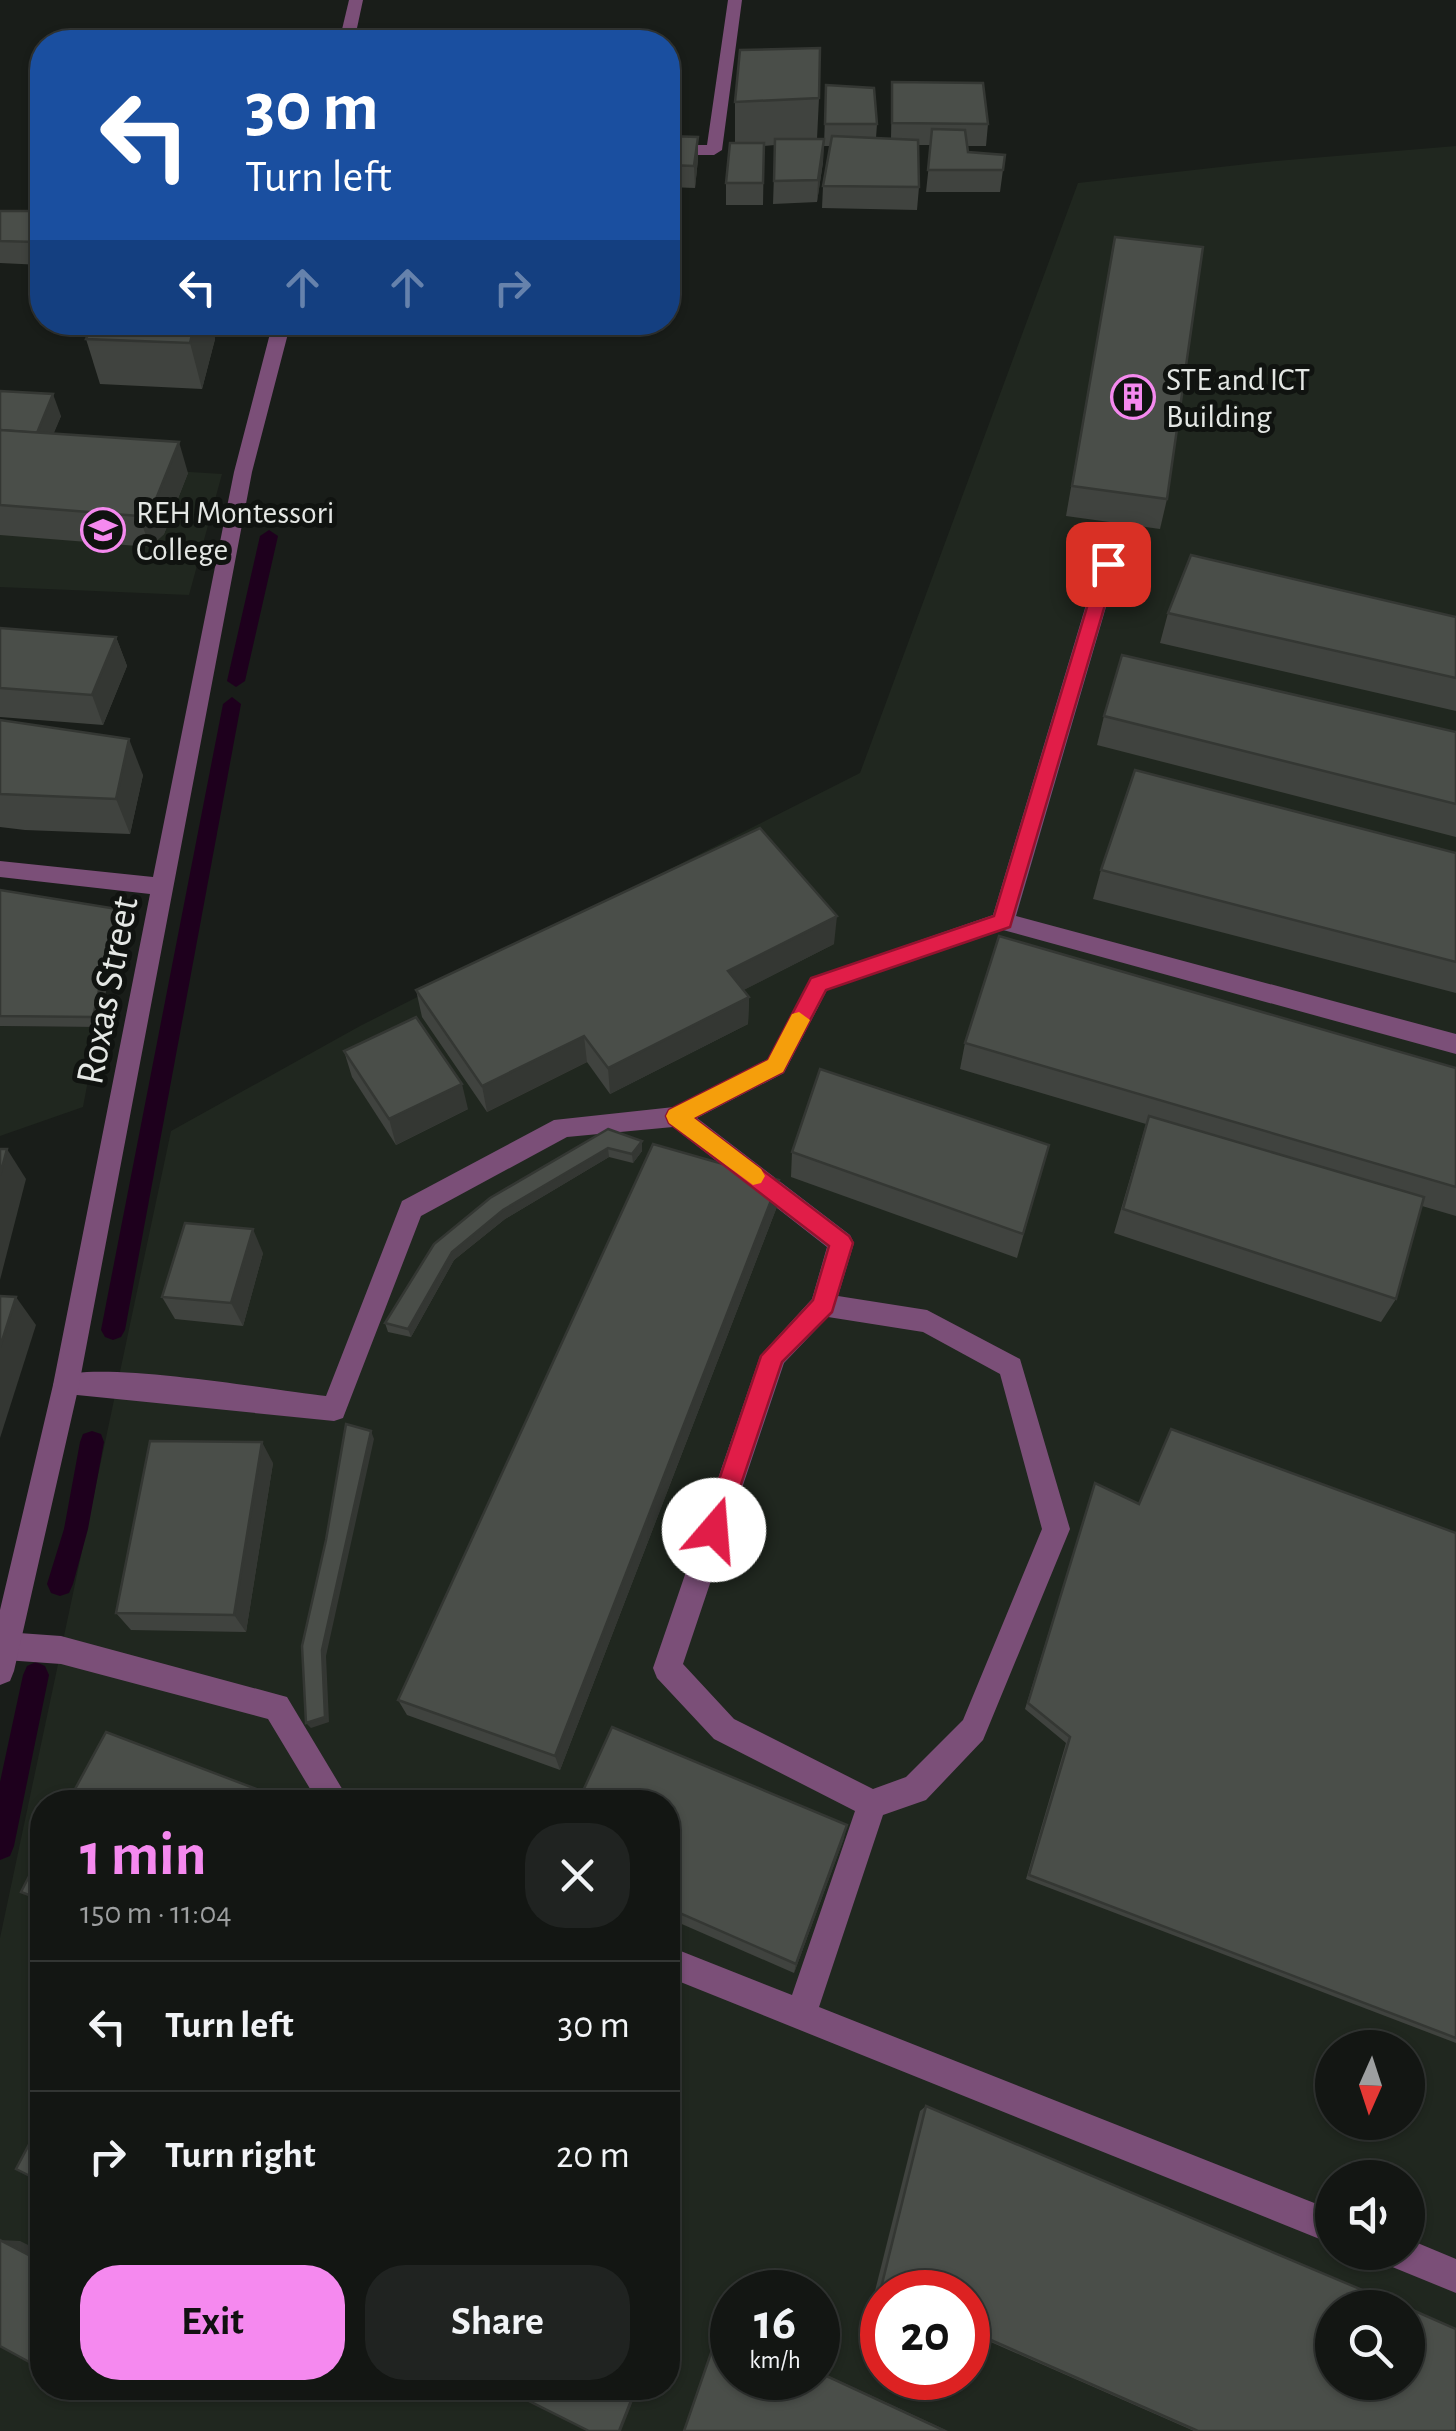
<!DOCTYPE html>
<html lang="en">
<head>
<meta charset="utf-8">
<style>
	body { margin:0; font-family:"Alegreya Sans",sans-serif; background:#202321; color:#f1f3f6; height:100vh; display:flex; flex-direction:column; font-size:38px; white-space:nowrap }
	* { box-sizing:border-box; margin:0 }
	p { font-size:32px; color:#9d9fa0 }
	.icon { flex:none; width:55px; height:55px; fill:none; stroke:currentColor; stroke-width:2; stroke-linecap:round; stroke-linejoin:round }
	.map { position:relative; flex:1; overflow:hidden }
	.details { position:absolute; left:30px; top:1790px; width:650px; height:610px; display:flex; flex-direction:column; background:#131613; border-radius:40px; box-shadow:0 2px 8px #0004,0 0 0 2px #323533 }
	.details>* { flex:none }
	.top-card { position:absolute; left:30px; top:30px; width:650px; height:305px; border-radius:40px; box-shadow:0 2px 8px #0004,0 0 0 2px #323533; background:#1a4fa0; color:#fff; overflow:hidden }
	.needle { width:65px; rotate:183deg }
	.tools { position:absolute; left:1315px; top:2030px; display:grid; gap:20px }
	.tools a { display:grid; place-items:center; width:110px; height:110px; border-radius:50%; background:#131613; box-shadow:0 2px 8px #0004,0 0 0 2px #323533; font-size:50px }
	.speed { position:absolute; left:710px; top:2270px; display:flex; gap:20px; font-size:50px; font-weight:700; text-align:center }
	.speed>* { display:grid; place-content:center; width:130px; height:130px; border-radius:50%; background:#131613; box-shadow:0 2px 8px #0004,0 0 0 2px #323533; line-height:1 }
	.speed small { font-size:25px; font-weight:400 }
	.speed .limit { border:15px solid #d22; background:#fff; color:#111 }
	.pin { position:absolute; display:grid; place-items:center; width:85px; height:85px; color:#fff; margin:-42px; border-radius:20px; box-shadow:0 5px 15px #0006 }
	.me { position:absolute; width:110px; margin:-55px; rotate:18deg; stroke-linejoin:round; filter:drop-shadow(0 0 8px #0008) }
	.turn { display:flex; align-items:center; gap:35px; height:210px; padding:0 50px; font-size:45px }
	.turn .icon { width:130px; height:130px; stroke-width:2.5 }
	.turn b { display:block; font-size:70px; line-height:85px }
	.lanes { display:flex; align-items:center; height:95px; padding:0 50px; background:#0003; justify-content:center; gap:50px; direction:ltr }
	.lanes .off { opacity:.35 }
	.round { display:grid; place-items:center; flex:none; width:105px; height:105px; border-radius:40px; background:#202321 }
	.summary { display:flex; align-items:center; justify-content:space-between; height:170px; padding:0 50px }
	h1 { font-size:60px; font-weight:700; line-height:75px; color:#f589ef }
	.primary-button { display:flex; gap:20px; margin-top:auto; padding:20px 50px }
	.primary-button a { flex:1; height:115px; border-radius:40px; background:#f589ef; color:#111; font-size:40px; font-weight:700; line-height:115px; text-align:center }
	.primary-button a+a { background:#202321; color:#f1f3f6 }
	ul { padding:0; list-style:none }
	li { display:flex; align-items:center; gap:30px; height:130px; padding:0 50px; border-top:2px solid #323533 }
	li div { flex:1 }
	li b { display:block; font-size:38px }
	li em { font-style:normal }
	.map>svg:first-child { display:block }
	.built { fill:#20271f; fill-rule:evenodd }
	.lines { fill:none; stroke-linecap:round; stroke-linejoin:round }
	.stream { fill:#1e001d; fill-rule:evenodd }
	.service { fill:#7b4f78; fill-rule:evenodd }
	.minor { fill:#7b4f78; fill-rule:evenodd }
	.wall { fill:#40433f }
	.shaded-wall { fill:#343733 }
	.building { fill:#4a4e49; stroke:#343733; stroke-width:2.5 }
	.route { fill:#e11d48; stroke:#92132f; stroke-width:2.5 }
	.slow { fill:#f59e0b }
	.labels { text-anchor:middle; stroke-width:10; stroke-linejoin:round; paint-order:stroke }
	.far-poi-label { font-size:32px; fill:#e4e7e4; stroke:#101310; text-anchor:start }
	.street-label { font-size:40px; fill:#e4e7e4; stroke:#101310 }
</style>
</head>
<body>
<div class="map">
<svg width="1456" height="2431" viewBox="0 0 1456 2431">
	<rect width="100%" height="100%" fill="#191d19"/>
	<!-- built -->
	<g class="built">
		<path d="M 1456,146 L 1456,2431 L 0,2431 L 0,1938 L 171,1131 L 360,1026 L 860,773 L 1078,183 L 1265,162 ZM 42,1802 L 668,1802 L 668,2388 L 42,2388 ZM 1332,2048 L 1408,2048 L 1408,2122 L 1332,2122 ZM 1332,2178 L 1408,2178 L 1408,2252 L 1332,2252 ZM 732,2292 L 818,2292 L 818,2378 L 732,2378 ZM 882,2292 L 968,2292 L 968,2378 L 882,2378 ZM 1332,2308 L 1408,2308 L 1408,2382 L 1332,2382 Z"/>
		<polygon points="0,460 222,474 189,595 0,587"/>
		<polygon points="0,1026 98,1027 83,1107 0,1136"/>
	</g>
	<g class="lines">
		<!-- stream -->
		<g class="stream">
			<polygon points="269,530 278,536 245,681 236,687 227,681 260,536"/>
			<polygon points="232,697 241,704 125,1330 121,1337 113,1340 105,1337 101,1330 223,704"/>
			<polygon points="92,1431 101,1434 104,1442 88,1529 73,1584 69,1593 60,1596 51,1593 47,1584 64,1529 80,1442 83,1434"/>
			<polygon points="36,1662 45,1666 49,1675 14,1846 10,1856 0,1860 0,1782 23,1675 27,1666"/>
		</g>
		<!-- service -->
		<g class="service">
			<polygon points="728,0 742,0 722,150 714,155 668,155 668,145 707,145"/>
			<path d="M 1119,522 L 1129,528 L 1016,916 L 1456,1034 L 1456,1054 L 1003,930 L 827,990 L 784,1073 L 697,1118 L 850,1235 L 854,1243 L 838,1296 L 927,1310 L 1020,1359 L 1070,1529 L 983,1740 L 926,1800 L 883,1815 L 819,2007 L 1332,2210 L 1332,2244 L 668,1977 L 668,1946 L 792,1995 L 855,1811 L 714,1739 L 657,1678 L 653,1668 L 760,1356 L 812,1299 L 827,1247 L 673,1127 L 567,1137 L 421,1216 L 343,1418 L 334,1421 L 57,1393 L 53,1385 L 57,1377 C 100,1360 271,1390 326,1396 L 402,1201 L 554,1120 L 674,1107 L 768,1059 L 811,978 L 993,915 L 1109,528 ZM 828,1317 L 923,1332 L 1000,1374 L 1042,1529 L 963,1720 L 906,1777 L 873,1789 L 734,1719 L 683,1664 L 784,1363 Z"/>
			<polygon points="5,1632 61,1636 287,1697 350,1802 318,1802 268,1719 61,1664 5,1660 0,1658 0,1634"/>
			<polygon points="1408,2239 1456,2259 1456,2293 1385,2264 1380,2252 1408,2252"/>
		</g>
		<!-- minor -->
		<g class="minor">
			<polygon points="349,0 363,0 354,42 339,42"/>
			<polygon points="273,322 291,322 252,472 79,1385 14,1671 10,1681 0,1685 0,1610 53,1385 150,894 0,877 0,861 153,877 234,472"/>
		</g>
	</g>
	<!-- wall -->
	<g class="wall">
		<polygon points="892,82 988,124 986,146 967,146 968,152 1005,155 1000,192 926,192 931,145 918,145 919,187 917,210 822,208 823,186 830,146 824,146 826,85 877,124 876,138 891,139"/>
		<polygon points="819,98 817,139 824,139 823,162 817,202 773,204 775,145 764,146 763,205 726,205 726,183 735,143 735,102"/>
		<polygon points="668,136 698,159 695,188 668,187"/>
		<polygon points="0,211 42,211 42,265 0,263"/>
		<polygon points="1115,237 1167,499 1160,529 1066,516"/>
		<polygon points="93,322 211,322 215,339 202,389 100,384 86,339"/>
		<polygon points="0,391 61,416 53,434 188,473 164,534 150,547 0,535"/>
		<polygon points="1168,613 1456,617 1456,711 1160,643"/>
		<polygon points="0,628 116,637 127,666 103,725 0,717"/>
		<polygon points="1104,716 1456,732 1456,837 1097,745"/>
		<polygon points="0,720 143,775 130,834 25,830 0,827"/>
		<polygon points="1456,853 1456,993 1093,899 1101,870"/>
		<polygon points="0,890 122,919 98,1027 0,1026"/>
		<polygon points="834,944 743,990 749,997 748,1024 610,1094 587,1062 487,1112 422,1017 416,990"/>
		<polygon points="965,1043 1456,1068 1456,1216 1422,1206 1396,1299 1381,1322 1114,1233 1146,1124 960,1069"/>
		<polygon points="344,1051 468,1109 396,1145 352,1077"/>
		<polygon points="608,1129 642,1141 642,1151 633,1163 609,1157 505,1219 454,1260 411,1337 388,1332 385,1323 490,1198"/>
		<polygon points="1049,1145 1017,1258 791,1177 792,1152"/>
		<polygon points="778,1204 560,1770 407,1715 398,1700"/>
		<polygon points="263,1253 243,1326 175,1319 162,1297"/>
		<polygon points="273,1463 246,1632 131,1630 116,1613"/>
		<polygon points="1095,1483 1139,1504 1456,1533 1456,2043 1026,1879 1066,1743 1025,1709"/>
		<polygon points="668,1802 844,1838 794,1973 668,1918"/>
		<polygon points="926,2106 1456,2431 1194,2431 968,2332 968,2292 882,2292 882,2295 875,2291 920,2111"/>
	</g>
	<!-- shaded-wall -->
	<g class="shaded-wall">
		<polygon points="698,137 698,159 695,188 694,166"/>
		<polygon points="824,139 823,162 817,202 818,180"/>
		<polygon points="42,230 42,263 36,242"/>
		<polygon points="195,322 211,322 215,339 202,389 190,343"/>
		<polygon points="53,394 61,416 42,462 34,440"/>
		<polygon points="179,442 188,473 164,534 150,547 139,516"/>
		<polygon points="116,637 127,666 103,725 92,695"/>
		<polygon points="129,739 143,775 130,834 116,799"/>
		<polygon points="117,909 122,919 98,1027 93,1017"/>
		<polygon points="837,916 834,944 728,998 728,971"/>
		<polygon points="749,997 748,1024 610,1094 608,1068"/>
		<polygon points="584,1036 587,1062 487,1112 482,1086"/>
		<polygon points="462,1084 468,1109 396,1145 389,1119"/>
		<polygon points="642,1141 642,1151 633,1163 632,1154"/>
		<polygon points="608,1148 609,1157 505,1219 454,1260 411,1337 408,1329 452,1252 503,1210"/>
		<polygon points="7,1149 26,1179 0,1280 0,1175"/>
		<polygon points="779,1180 778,1204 560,1770 555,1756"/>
		<polygon points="253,1229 263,1253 243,1326 231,1303"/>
		<polygon points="16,1297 36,1325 0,1438 0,1347"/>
		<polygon points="371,1431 374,1439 326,1656 329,1722 311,1728 306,1723"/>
		<polygon points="262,1442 273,1463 246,1632 234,1615"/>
		<polygon points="847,1825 844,1838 794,1973 796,1964"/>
		<polygon points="0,2240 20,2241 42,2252 42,2262"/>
		<polygon points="818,2371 948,2431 945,2431"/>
		<polygon points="636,2388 638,2388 621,2431 619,2431"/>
	</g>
	<!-- building -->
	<g class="building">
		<polygon points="820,48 819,98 735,102 740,50"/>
		<polygon points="892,82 983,83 988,124 892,123"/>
		<polygon points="826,85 874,88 877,124 825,124"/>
		<polygon points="932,129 965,130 968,152 1005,155 1003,170 928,170"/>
		<polygon points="668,136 698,137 694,166 668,165"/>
		<polygon points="832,136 918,140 919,187 823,186"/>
		<polygon points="775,139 824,139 818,180 774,181"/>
		<polygon points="730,143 764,143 763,183 726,183"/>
		<polygon points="0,211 42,211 42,230 36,242 0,241"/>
		<polygon points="1115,237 1203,247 1167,499 1072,486"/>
		<polygon points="93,322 195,322 190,343 86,339"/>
		<polygon points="0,391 53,394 37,433 0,430"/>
		<polygon points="0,430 179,442 154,504 139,516 0,505"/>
		<polygon points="1191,555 1456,617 1456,678 1168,613"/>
		<polygon points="0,628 116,637 92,695 0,688"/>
		<polygon points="1122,655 1456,732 1456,804 1104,716"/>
		<polygon points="0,720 129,739 116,799 0,794"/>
		<polygon points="1135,770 1456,853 1456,962 1101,870"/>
		<polygon points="760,828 837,916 728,971 749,997 608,1068 584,1036 482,1086 416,990"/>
		<polygon points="0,890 117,909 93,1017 0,1016"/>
		<polygon points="999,936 1456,1068 1456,1187 965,1043"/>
		<polygon points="416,1017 462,1084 389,1119 344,1051"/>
		<polygon points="820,1069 1049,1145 1023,1234 792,1152"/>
		<polygon points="1149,1116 1424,1197 1396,1299 1123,1209"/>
		<polygon points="608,1129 642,1141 632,1154 608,1148 503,1210 452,1252 408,1329 385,1323 434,1244 490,1198"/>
		<polygon points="653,1144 779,1180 555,1756 398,1700"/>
		<polygon points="0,1149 7,1149 0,1175"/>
		<polygon points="185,1223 253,1229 231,1303 162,1297"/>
		<polygon points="0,1296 16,1297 0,1347"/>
		<polygon points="346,1424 371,1431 322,1650 325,1717 306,1723 302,1646 326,1540"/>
		<polygon points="1171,1429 1456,1533 1456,2038 1029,1875 1070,1737 1028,1703 1095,1483 1139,1504"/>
		<polygon points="150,1441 262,1442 234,1615 116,1613"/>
		<polygon points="612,1727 847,1825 796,1964 668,1908 668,1802 578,1802"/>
		<polygon points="106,1732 288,1801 288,1802 68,1802"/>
		<polygon points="42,1851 42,1900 21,1892"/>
		<polygon points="926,2106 1405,2308 1332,2308 1332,2382 1408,2382 1408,2308 1456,2329 1456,2431 1198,2431 968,2330 968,2292 880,2292"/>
		<polygon points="42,2120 42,2182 16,2169"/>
		<polygon points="0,2240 42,2262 42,2369 0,2346"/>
		<polygon points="720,2327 732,2332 732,2378 818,2378 818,2372 945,2431 684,2431"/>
		<polygon points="503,2388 636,2388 619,2431 589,2431"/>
	</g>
	<!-- route -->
	<polygon class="route" points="1108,558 1117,564 1010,927 826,990 783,1072 694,1118 849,1236 853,1243 832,1312 782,1362 723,1538 714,1542 705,1538 702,1530 761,1356 813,1300 829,1246 669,1123 666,1116 669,1110 768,1060 811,978 994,916 1100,564"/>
	<!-- slow -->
	<polygon class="slow" points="799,1012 810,1020 783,1072 694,1118 761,1169 765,1176 761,1183 753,1185 669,1123 666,1116 669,1110 768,1060 792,1014"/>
	<!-- icons -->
	<defs>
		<g id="building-ring" transform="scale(2.25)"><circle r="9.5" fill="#101310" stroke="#f589ef" stroke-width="1.5"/><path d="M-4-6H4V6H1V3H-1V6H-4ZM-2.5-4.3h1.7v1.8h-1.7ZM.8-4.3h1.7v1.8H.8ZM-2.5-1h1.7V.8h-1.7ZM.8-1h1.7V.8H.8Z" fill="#f589ef"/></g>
		<g id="university-ring" transform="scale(2.25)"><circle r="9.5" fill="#101310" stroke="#f589ef" stroke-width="1.5"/><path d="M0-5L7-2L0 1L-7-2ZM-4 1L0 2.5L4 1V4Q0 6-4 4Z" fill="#f589ef"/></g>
	</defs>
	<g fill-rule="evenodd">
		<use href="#building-ring" x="1133" y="397"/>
		<use href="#university-ring" x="103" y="530"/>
	</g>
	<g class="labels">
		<!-- far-poi labels -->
		<g class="far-poi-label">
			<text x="1166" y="390">STE and ICT<tspan x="1166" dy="37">Building</tspan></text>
			<text x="136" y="523">REH Montessori<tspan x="136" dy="37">College</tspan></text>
		</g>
		<!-- street labels -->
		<g class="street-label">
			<text transform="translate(106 990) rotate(-79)" y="14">Roxas Street</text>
		</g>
	</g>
</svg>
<div class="tools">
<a><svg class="needle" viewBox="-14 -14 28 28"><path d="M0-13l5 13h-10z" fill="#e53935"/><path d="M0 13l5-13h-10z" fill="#9d9fa0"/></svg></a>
<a><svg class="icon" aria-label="sound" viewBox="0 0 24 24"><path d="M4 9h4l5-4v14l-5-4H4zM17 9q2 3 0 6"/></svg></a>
<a><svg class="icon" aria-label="search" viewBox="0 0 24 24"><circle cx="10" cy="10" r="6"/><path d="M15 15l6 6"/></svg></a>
</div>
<div class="speed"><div>16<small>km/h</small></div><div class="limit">20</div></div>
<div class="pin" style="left:1108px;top:564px;background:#d93025"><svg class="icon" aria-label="arrive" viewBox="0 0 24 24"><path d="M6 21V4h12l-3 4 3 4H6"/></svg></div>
<svg class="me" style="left:714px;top:1530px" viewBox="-20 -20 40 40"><circle r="19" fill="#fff"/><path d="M0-13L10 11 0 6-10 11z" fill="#e11d48"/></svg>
<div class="top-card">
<div class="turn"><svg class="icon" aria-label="left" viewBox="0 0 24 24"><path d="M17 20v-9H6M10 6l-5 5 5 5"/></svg><div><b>30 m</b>Turn left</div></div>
<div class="lanes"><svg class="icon" aria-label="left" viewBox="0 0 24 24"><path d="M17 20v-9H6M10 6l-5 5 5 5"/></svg><svg class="icon off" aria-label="ahead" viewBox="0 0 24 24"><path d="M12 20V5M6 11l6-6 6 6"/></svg><svg class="icon off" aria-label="ahead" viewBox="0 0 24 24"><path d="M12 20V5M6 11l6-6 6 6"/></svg><svg class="icon off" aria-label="right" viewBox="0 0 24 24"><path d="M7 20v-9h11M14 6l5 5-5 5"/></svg></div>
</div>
<section class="details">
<div class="summary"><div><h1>1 min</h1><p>150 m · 11:04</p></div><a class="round"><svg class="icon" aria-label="close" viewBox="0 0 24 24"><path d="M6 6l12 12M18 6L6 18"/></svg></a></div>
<ul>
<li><svg class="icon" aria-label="left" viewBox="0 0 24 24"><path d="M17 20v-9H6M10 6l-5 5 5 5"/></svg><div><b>Turn left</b></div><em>30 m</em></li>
<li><svg class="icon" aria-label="right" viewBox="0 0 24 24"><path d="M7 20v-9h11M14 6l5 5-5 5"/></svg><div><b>Turn right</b></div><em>20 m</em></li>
</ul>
<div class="primary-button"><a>Exit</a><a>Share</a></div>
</section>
</div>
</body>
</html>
